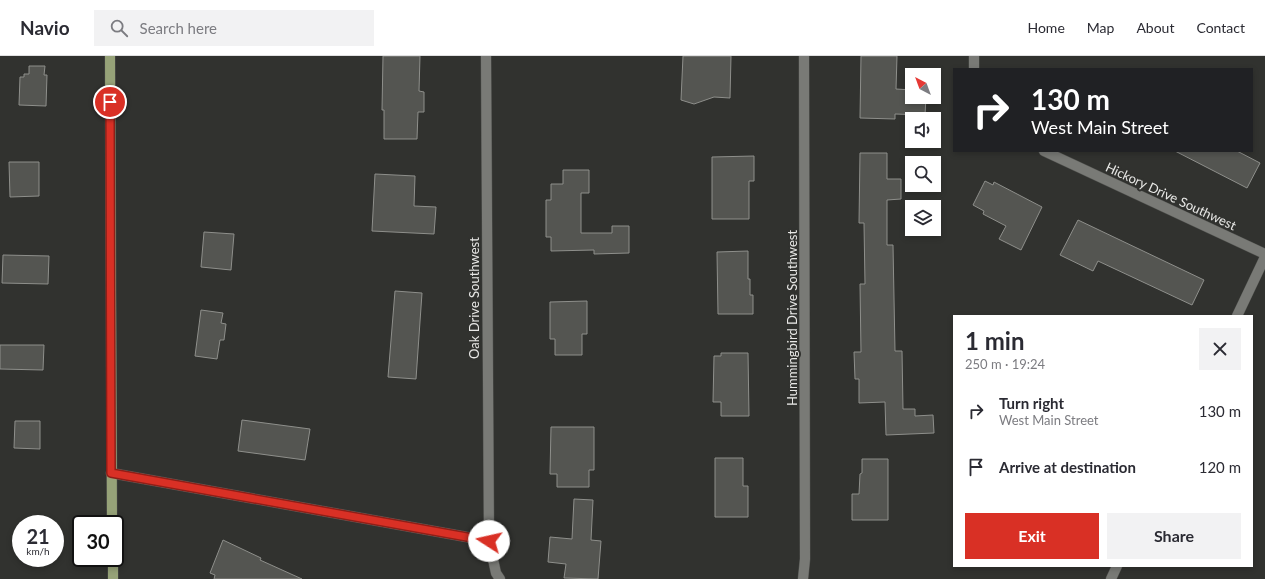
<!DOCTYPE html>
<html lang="en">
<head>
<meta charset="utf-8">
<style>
	body { margin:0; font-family:Lato,sans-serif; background:#f2f2f3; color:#2b2b33; height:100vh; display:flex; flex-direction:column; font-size:15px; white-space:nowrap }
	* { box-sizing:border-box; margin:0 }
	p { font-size:13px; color:#7c7c81 }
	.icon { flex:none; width:22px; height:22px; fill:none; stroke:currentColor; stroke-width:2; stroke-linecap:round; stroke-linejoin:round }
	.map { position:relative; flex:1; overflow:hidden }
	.details { position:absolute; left:953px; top:259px; width:300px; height:252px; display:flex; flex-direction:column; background:#fff; border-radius:0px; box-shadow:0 2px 6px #0003 }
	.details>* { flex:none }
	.guide { position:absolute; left:953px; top:12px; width:300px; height:84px; border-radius:0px; box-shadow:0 2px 6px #0003; background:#202124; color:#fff; overflow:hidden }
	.needle { width:26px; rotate:319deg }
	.buttons { position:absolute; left:905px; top:12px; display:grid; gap:8px }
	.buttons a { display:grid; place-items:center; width:36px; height:36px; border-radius:0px; background:#fff; box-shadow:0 2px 6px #0003; font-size:20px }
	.speed { position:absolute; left:12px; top:459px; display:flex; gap:8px; font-size:20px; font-weight:700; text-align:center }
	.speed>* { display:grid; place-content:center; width:52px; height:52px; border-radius:50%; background:#fff; box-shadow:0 2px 6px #0003; line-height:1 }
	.speed small { font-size:10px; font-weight:400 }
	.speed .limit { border:2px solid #111; border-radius:6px; background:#fff; color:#111 }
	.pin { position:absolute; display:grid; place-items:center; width:34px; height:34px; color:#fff; margin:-17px; border:2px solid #fff; border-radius:50%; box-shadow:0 1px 4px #0007 }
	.me { position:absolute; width:44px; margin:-22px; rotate:280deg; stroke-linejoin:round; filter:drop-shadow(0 0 3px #0008) }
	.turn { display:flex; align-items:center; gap:14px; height:84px; padding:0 12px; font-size:18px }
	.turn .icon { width:52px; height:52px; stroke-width:2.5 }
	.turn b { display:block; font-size:28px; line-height:34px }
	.round { display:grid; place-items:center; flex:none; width:42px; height:42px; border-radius:0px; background:#f2f2f3 }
	.head { display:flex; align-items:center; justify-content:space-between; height:68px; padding:0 12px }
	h1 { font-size:24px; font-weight:700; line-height:30px }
	.button { display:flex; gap:8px; margin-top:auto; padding:8px 12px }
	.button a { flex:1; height:46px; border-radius:0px; background:#d93025; color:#fff; font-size:16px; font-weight:700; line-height:46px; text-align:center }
	.button a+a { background:#f2f2f3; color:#2b2b33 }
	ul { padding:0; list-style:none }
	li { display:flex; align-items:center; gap:12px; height:56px; padding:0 12px }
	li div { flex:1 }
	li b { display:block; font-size:15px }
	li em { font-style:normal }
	header { display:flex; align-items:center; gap:24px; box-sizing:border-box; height:56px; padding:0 20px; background:#fff; border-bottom:1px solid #e1e1e2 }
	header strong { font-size:19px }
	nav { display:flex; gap:22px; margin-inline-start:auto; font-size:14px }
	.search { width:280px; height:36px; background:#f2f2f3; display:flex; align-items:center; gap:10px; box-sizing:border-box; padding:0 14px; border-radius:0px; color:#7c7c81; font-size:15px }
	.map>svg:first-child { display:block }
	.building { fill:#545551; stroke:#8e8f8b }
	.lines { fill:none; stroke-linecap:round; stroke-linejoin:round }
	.minor-casing { stroke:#4f504d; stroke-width:11 }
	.major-casing { stroke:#4f504d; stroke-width:11 }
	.minor { stroke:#797a76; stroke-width:10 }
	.major { stroke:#96a278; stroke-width:10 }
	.route-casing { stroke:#8d1f18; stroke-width:10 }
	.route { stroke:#d93025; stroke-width:7 }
	.labels { text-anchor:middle; stroke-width:4; stroke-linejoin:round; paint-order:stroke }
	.street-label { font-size:13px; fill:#e8e8e6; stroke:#31322f }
</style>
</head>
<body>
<header>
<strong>Navio</strong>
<div class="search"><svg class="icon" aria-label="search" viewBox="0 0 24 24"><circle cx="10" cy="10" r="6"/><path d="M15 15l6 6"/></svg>Search here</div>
<nav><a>Home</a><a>Map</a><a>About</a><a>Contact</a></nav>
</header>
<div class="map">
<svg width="1265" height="523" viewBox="0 0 1265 523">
	<rect width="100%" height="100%" fill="#31322f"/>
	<!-- building -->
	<g class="building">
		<polygon points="383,0 420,0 419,35 424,36 424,56 418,56 417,83 384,83 384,54 382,54"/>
		<polygon points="683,0 731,0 730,42 714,41 694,48 681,44"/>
		<polygon points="861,0 897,0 896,33 912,34 912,41 926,41 925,59 895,58 895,63 860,62"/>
		<polygon points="29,10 45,10 44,19 47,19 46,50 19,49 20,21 24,21 24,18 29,18"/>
		<polygon points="1175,95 1237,95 1260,107 1247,132"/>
		<polygon points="860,97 887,97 887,123 901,123 901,143 887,144 887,189 893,189 895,295 902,295 903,353 915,353 915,360 933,359 934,377 886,379 885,346 859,347 859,323 855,323 854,296 861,296 860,228 865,228 864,167 859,167"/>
		<polygon points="754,100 754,125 749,125 749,163 712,163 712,101"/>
		<polygon points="9,106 39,106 39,140 10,141"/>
		<polygon points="563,114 589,114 589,137 581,137 581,177 612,177 612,170 629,170 629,197 594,198 594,194 551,195 551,181 546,181 546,144 551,144 551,128 563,128"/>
		<polygon points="375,118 415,120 414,150 436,151 434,178 372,175"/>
		<polygon points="985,125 993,129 994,126 1042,151 1021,194 999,183 1006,170 983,158 984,155 973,149"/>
		<polygon points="1078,164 1204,224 1192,249 1098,205 1093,215 1060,199"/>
		<polygon points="204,176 234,178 231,214 201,211"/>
		<polygon points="748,195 748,223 750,223 750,239 753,239 753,258 718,258 717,196"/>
		<polygon points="3,199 49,200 48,228 2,227"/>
		<polygon points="395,235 422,237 416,323 388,321"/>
		<polygon points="587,245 587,278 582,278 582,299 555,299 555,283 550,283 550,246"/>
		<polygon points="201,254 223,257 221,267 226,268 224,284 220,284 217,303 195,300"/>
		<polygon points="0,289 44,289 43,314 0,313"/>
		<polygon points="721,297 748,297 749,360 721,360 721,346 713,346 714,300 721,300"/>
		<polygon points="242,364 310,373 305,404 238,395"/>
		<polygon points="15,365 40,365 40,393 14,392"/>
		<polygon points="551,371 594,371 594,414 589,414 589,431 557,431 557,418 550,418"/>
		<polygon points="715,402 743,402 743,430 748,430 748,461 715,461"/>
		<polygon points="862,403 888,403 888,464 852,464 852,438 859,438 860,418 862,417"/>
		<polygon points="574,443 593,444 591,484 601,485 598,523 564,522 566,508 548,506 550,481 572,483"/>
		<polygon points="223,484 261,502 260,504 302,523 214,523 215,519 210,517"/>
	</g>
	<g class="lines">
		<!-- minor casing -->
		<g class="minor-casing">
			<g id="minor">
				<polyline points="486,0 489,485 496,517 500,523"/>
				<polyline points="974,13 974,0"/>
				<polyline points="1044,95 1265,198"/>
				<polyline points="1237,260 1265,201"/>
				<polyline points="111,417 489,485"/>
				<polyline points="803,523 805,503 804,0"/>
				<polyline points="1111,523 1117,510"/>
			</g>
		</g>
		<!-- major casing -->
		<g class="major-casing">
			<g id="major">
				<polyline points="110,0 112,468"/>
				<polyline points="113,502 113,523"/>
			</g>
		</g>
		<!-- minor -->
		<use href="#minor" class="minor"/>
		<!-- major -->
		<use href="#major" class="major"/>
	</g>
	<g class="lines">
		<!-- route casing -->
		<g class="route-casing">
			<polyline id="route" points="110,46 111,417 489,485"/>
		</g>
		<!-- route -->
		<use href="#route" class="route"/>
	</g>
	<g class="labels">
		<!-- street labels -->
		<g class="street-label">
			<text transform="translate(1171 140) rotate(25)" y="5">Hickory Drive Southwest</text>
			<text transform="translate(474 242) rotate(-90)" y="5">Oak Drive Southwest</text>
			<text transform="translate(792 262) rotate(-90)" y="5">Hummingbird Drive Southwest</text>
		</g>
	</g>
</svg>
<div class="buttons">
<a><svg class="needle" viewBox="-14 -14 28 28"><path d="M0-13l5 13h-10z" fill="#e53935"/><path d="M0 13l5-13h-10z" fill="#7c7c81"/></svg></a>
<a><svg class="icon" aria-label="sound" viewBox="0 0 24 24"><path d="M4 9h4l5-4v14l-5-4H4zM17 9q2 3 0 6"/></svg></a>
<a><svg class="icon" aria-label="search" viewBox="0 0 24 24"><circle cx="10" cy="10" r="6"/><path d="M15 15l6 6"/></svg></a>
<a><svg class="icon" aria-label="layers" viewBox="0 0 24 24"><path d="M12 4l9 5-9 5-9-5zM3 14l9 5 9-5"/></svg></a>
</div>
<div class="speed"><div>21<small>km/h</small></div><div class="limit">30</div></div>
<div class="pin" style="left:110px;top:46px;background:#d93025"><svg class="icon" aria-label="arrive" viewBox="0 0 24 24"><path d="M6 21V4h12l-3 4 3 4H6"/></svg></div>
<svg class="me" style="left:489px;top:485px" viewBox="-20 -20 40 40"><circle r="19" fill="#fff"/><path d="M0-13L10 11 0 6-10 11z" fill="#d93025"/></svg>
<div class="guide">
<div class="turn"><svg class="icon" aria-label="right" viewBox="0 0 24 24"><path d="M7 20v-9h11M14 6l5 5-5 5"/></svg><div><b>130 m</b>West Main Street</div></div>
</div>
<section class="details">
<div class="head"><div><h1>1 min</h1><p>250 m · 19:24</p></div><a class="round"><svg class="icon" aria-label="close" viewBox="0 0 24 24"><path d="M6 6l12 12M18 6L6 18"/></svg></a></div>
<ul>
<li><svg class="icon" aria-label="right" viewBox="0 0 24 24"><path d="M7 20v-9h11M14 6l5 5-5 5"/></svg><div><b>Turn right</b><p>West Main Street</p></div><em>130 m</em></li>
<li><svg class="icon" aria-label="arrive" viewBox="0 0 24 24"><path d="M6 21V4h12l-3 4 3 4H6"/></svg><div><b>Arrive at destination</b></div><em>120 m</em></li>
</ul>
<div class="button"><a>Exit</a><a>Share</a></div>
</section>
</div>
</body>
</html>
